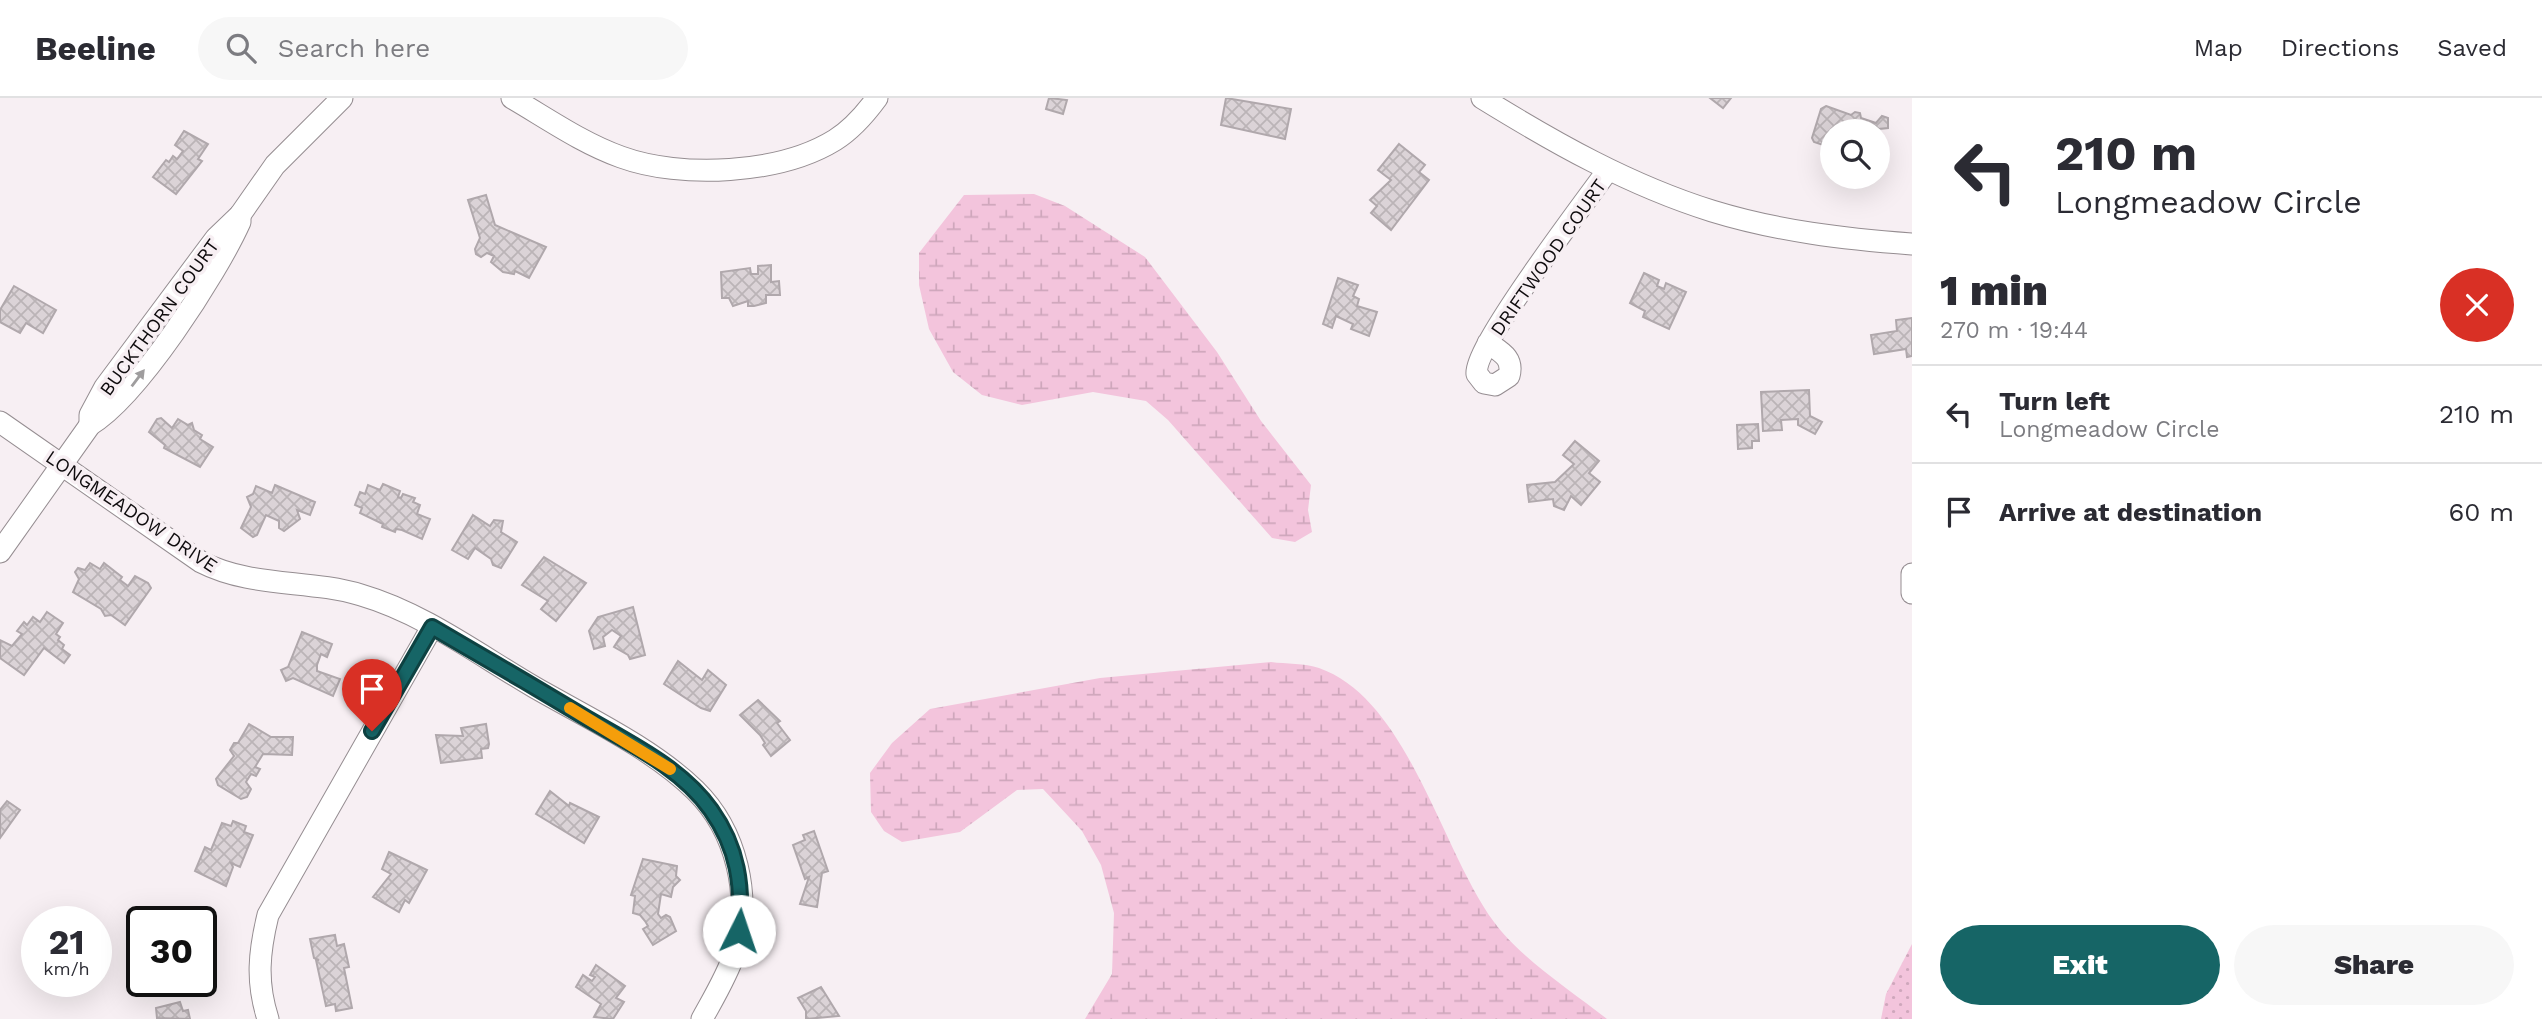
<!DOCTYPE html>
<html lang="en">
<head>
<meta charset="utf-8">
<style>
	body { margin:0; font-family:"Work Sans",sans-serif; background:#f7f7f7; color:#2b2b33; height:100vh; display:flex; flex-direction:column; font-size:26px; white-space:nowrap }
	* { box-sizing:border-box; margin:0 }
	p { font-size:23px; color:#7c7c81 }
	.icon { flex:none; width:38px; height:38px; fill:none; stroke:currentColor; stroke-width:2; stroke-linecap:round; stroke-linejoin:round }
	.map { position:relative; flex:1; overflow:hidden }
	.side { display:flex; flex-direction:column; background:#fff; width:630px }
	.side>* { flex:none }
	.guide { background:#fff; color:#2b2b33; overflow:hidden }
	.tools { position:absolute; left:1820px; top:21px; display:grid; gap:14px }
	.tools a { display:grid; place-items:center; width:70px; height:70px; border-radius:50%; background:#fff; box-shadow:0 7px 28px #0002; font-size:35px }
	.speed { position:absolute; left:21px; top:808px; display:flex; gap:14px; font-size:35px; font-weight:700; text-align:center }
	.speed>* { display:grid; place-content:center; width:91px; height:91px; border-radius:50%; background:#fff; box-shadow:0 7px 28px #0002; line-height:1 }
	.speed small { font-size:18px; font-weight:400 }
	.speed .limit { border:4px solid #111; border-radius:10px; background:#fff; color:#111 }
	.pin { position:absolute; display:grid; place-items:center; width:60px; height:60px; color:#fff; margin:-72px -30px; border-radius:50% 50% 50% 0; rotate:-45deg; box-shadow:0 0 7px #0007 }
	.pin .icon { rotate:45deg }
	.me { position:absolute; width:77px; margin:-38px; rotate:4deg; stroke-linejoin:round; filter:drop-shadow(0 0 5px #0008) }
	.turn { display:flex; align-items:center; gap:24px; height:147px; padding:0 28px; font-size:32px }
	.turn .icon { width:91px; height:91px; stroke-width:2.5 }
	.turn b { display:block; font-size:49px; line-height:60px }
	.round { display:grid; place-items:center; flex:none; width:74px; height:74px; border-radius:37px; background:#f7f7f7 }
	.summary { display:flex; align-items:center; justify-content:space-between; height:119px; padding:0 28px }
	h1 { font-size:42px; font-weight:800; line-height:52px }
	.primary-button { display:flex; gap:14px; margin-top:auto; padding:14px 28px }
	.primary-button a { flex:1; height:80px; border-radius:42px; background:#166566; color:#fff; font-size:28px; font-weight:800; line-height:80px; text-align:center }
	.primary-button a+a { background:#f7f7f7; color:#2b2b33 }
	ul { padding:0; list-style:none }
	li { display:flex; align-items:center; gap:21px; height:98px; padding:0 28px; border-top:2px solid #e1e1e2 }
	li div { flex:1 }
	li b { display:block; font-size:26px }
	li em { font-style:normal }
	header { display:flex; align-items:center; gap:42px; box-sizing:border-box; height:98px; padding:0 35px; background:#fff; border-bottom:2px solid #e1e1e2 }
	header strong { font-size:33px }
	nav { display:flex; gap:38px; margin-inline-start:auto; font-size:24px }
	.search { width:490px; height:63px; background:#f7f7f7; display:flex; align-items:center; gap:18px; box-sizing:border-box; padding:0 24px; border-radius:38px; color:#7c7c81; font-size:26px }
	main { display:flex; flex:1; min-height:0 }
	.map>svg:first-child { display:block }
	.grass { fill:url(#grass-dots) }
	.wetland { fill:url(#wetland-marsh) }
	.building { fill:url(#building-cross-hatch); stroke:#b0a8ac; stroke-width:2 }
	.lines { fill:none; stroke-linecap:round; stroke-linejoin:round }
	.minor-casing { stroke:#958d91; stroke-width:23 }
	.minor { stroke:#fff; stroke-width:21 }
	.oneway { fill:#9f9d9e }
	.route-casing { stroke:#0e4242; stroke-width:18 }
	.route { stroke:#166566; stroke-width:12 }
	.slow { stroke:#f59e0b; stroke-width:12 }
	.labels { text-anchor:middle; stroke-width:7; stroke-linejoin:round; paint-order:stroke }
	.street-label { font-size:19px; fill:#0e0b0d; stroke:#f7eff3 }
</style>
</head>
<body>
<header>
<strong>Beeline</strong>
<div class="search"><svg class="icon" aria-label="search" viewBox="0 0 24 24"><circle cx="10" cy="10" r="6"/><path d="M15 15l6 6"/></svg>Search here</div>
<nav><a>Map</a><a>Directions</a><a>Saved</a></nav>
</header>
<main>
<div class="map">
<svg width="1912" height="921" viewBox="0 0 1912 921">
	<defs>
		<pattern id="grass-dots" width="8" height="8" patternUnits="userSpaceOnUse" patternTransform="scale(1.75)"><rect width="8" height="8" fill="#f3c4dc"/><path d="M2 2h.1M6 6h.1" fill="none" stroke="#cfa7bc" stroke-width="1.8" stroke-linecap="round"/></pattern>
		<pattern id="wetland-marsh" width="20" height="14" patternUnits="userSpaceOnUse" patternTransform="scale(1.75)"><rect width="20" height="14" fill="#f3c4dc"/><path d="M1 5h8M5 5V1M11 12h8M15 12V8" fill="none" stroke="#cfa7bc"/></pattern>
		<pattern id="building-cross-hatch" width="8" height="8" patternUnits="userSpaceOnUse" patternTransform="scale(1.75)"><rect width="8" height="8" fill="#dbd3d7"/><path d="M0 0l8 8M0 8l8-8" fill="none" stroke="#bbb4b7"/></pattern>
	</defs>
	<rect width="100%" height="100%" fill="#f7eff3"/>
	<!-- grass -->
	<polygon class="grass" points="1912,846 1912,921 1881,921 1886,896"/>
	<!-- wetland -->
	<g class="wetland">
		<polygon points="1034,96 1065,108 1145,159 1217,254 1261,323 1311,387 1308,412 1312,434 1295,444 1272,440 1168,322 1146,303 1093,294 1022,307 982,297 953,274 929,231 919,187 919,155 964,97"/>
		<path d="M 1271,564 C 1286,566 1305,565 1319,570 C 1408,601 1441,752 1494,824 C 1519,859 1573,894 1607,921 L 1085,921 L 1112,876 L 1114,815 L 1101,767 L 1082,733 L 1043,691 L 1017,692 L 960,734 L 902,744 L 884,733 L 871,714 L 870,675 L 892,645 L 930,611 L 1100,580 Z"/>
	</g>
	<!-- building -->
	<g class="building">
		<polygon points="1049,0 1067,2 1063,16 1046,11"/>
		<polygon points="1226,0 1291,11 1285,41 1221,27"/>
		<polygon points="1710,0 1731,0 1723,10"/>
		<polygon points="1826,8 1851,17 1855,14 1860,15 1861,20 1876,25 1882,18 1888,20 1888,30 1879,31 1878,35 1832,33 1832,48 1828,43 1823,47 1814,44 1812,40 1821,11"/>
		<polygon points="184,33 208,46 198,61 202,63 176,96 153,79 166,62 169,64 173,58 177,61 183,53 175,47"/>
		<polygon points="1399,46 1425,67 1419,74 1429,82 1391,132 1371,115 1377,108 1370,102 1391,82 1378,72"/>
		<polygon points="486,97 495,127 546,149 529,180 515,173 514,176 503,174 491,164 494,158 487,155 481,159 476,156 475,151 480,140 468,102"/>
		<polygon points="771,167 771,184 779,183 780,197 766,197 766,205 754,208 748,208 748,203 733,208 729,200 722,200 721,174 750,170 751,176 758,176 758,168"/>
		<polygon points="1644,175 1659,182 1657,188 1664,191 1666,185 1686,194 1669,231 1643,219 1645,213 1630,205"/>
		<polygon points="1338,180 1358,187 1353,198 1359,201 1357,208 1377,214 1369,238 1351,231 1353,226 1336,218 1332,230 1323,226"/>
		<polygon points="14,188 56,212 43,235 26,225 20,235 0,224 0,212"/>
		<polygon points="1912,220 1912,258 1907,259 1906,251 1874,256 1871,237 1897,233 1896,222"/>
		<polygon points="1809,292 1810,318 1822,324 1815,336 1798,327 1798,321 1781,322 1782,332 1763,333 1761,294"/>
		<polygon points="161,320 172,330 178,321 188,327 192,325 194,332 202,337 200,341 213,349 200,369 164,350 165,347 149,334 157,321"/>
		<polygon points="1758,326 1759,343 1752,343 1752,350 1738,351 1737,327"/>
		<polygon points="1575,343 1599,363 1589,375 1600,384 1581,407 1571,398 1564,412 1554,408 1553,401 1529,404 1527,387 1555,384 1574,366 1563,357"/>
		<polygon points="383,386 400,393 398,399 401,400 403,396 415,400 413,404 420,407 417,416 430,421 422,441 402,432 396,431 395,434 382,429 383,426 360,415 362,410 355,407 360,394 365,396 368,387 380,392"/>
		<polygon points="275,387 315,404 310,417 297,412 300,421 284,433 279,430 279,423 266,417 257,437 253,439 241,430 251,409 247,399 253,396 256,388 272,395"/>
		<polygon points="473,417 490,428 494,422 503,423 501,434 517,444 501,470 493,467 491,461 475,450 468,461 452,452"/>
		<polygon points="544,459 586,485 556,523 541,511 548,503 522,487"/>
		<polygon points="90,465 100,471 104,465 122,479 120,482 128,488 135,478 148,485 151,490 125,527 111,517 105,518 101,511 73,494 79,481 75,474 78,470 85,472"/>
		<polygon points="633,509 645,557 630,561 628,557 614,549 621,538 612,532 603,539 605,548 594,551 589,533 598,519"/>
		<polygon points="47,514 63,525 56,536 60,539 58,542 64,547 62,551 70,557 64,565 44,550 24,577 0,560 0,542 12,548 22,536 17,533 24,524 27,527 33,519 40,524"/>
		<polygon points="302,534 332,546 327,559 321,556 317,567 317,573 340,581 333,598 293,580 286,583 281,572 288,569"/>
		<polygon points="678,563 702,582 708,572 726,587 710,613 701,610 664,586"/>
		<polygon points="758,602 780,623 777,625 790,642 771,658 763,647 765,645 760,637 740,617"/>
		<polygon points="249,626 271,639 293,639 292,657 263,656 255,669 260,671 256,678 251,676 246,684 251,691 247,699 241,701 218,687 216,681 234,658 230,652 234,645 238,645"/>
		<polygon points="486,626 489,646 488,650 481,651 482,660 441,665 436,637 463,638 461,630"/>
		<polygon points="550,693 569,708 570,705 599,719 584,745 536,716"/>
		<polygon points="7,703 20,712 0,740 0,712"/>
		<polygon points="233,723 246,728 244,734 253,737 240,769 231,765 233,769 226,788 195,773 205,749 211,752 222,725 231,728"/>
		<polygon points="814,733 828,773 822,775 817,809 800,806 809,779 805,781 793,747 805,742 803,737"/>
		<polygon points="389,754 427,772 409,805 405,802 399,814 373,799 391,776 382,771"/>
		<polygon points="643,761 677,768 676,778 680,782 673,789 671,799 661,796 658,816 661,820 666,817 670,819 676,833 653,847 643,831 648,828 645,823 640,817 633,815 635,798 631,797"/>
		<polygon points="335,837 337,848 344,846 349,869 344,870 352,910 336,913 335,906 326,908 316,862 319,862 314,860 310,841"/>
		<polygon points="596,867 625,888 616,900 624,904 613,921 594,919 601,906 576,889 583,877 592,883 595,879 590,877"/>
		<polygon points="821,889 839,918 806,921 806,913 798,900"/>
		<polygon points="180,904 183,913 188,912 190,921 157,920 156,910"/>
	</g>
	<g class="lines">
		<!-- minor casing -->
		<g class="minor-casing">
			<g id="minor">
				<path d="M 512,0 C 548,21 582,45 621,59 C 681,81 780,76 835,42 C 851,32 866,15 877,0"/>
				<path d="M 1482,0 C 1555,45 1629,87 1712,113 C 1777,133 1844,141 1912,146"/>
				<path d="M 1488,245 C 1501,254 1514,260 1509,278 L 1495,287 L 1484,285 L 1477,276 C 1472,252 1587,101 1608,72"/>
				<path d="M 0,324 L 201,464 C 252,490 308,481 361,497 C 423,515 479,557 534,589 C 586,619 652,650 695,692 C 737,733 752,799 735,854 C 727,878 714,899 702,921"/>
				<polyline points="90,327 90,317 105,289 216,140 240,117 275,67 342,0"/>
				<path d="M 0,454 L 90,327 C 138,298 216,177 240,124 L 240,117"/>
				<polyline points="1912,476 1912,495"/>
				<path d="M 268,921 C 256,884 259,854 268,817 L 432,529"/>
			</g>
		</g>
		<!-- minor -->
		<use href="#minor" class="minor"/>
	</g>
	<!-- one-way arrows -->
	<defs><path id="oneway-solid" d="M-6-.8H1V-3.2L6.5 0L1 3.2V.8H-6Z" transform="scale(1.75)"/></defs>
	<use class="oneway" href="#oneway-solid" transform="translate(138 280) rotate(-53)"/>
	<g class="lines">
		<!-- route casing -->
		<g class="route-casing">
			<path id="route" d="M 372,633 L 432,529 C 482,558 533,588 583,618 C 627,644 681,669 711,712 C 738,750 743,788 739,833"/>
		</g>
		<!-- route -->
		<use href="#route" class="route"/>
		<!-- slow -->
		<polyline class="slow" points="570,610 670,671"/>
	</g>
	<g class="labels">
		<!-- street labels -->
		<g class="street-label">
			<text transform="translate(1548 159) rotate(-55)" y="7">DRIFTWOOD COURT</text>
			<text transform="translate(159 219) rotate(-54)" y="7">BUCKTHORN COURT</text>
			<text transform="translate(132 413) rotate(34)" y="7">LONGMEADOW DRIVE</text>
		</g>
	</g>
</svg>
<div class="tools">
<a><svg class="icon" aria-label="search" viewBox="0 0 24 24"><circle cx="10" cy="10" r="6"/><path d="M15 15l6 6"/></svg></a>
</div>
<div class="speed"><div>21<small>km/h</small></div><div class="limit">30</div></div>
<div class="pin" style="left:372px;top:633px;background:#d93025"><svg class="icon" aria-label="arrive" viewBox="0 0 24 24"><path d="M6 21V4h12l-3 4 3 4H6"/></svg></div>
<svg class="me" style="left:739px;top:833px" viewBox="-20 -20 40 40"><circle r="19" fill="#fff"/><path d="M0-13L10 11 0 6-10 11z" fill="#166566"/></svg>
</div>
<section class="side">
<div class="guide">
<div class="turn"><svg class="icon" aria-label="left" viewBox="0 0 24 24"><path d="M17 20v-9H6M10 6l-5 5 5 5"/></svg><div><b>210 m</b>Longmeadow Circle</div></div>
</div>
<div class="summary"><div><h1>1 min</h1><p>270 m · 19:44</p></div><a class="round" style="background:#d93025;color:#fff"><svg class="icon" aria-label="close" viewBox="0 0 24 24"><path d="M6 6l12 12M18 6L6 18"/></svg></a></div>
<ul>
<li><svg class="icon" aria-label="left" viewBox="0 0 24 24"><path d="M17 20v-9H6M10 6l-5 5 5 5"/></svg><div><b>Turn left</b><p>Longmeadow Circle</p></div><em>210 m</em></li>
<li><svg class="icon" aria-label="arrive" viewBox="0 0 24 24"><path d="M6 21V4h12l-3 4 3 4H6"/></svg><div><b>Arrive at destination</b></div><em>60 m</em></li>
</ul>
<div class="primary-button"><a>Exit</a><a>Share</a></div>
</section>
</main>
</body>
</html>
